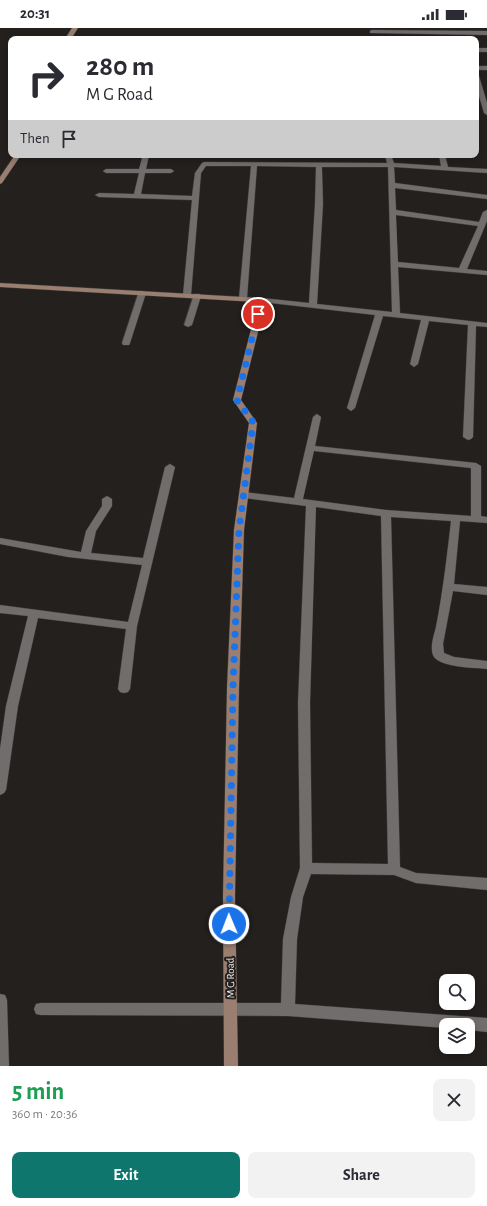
<!DOCTYPE html>
<html lang="en">
<head>
<meta charset="utf-8">
<style>
	body { margin:0; font-family:"Alegreya Sans",sans-serif; background:#f2f2f3; color:#2b2b33; height:100vh; display:flex; flex-direction:column; font-size:15px; white-space:nowrap }
	* { box-sizing:border-box; margin:0 }
	p { font-size:13px; color:#7c7c81 }
	.icon { flex:none; width:22px; height:22px; fill:none; stroke:currentColor; stroke-width:2; stroke-linecap:round; stroke-linejoin:round }
	.map { position:relative; height:1038px; overflow:hidden }
	.sheet { display:flex; flex-direction:column; background:#fff; flex:1 }
	.sheet>* { flex:none }
	.top-card { position:absolute; left:8px; top:8px; width:471px; height:122px; border-radius:8px; box-shadow:0 2px 10px #0003; background:#fff; color:#2b2b33; overflow:hidden }
	.buttons { position:absolute; left:439px; top:946px; display:grid; gap:8px }
	.buttons a { display:grid; place-items:center; width:36px; height:36px; border-radius:8px; background:#fff; box-shadow:0 2px 10px #0003; font-size:20px }
	.pin { position:absolute; display:grid; place-items:center; width:34px; height:34px; color:#fff; margin:-17px; border:2px solid #fff; border-radius:50%; box-shadow:0 1px 4px #0007 }
	.me { position:absolute; width:44px; margin:-22px; rotate:359deg; stroke-linejoin:round; filter:drop-shadow(0 0 3px #0008) }
	.turn { display:flex; align-items:center; gap:14px; height:84px; padding:0 12px; font-size:18px }
	.turn .icon { width:52px; height:52px; stroke-width:2.5 }
	.turn b { display:block; font-size:28px; line-height:34px }
	.then { display:flex; align-items:center; height:38px; padding:0 12px; background:#0003; gap:8px; font-size:15px }
	.round { display:grid; place-items:center; flex:none; width:42px; height:42px; border-radius:8px; background:#f2f2f3 }
	.overview { display:flex; align-items:center; justify-content:space-between; height:68px; padding:0 12px }
	h1 { font-size:24px; font-weight:700; line-height:30px; color:#1e9e55 }
	.primary-button { display:flex; gap:8px; margin-top:auto; padding:8px 12px }
	.primary-button a { flex:1; height:46px; border-radius:8px; background:#0f766e; color:#fff; font-size:16px; font-weight:700; line-height:46px; text-align:center }
	.primary-button a+a { background:#f2f2f3; color:#2b2b33 }
	.status { display:flex; justify-content:space-between; align-items:center; height:28px; padding:0 20px; background:#fff; direction:ltr }
	.status svg { height:11px; fill:currentColor }
	.map>svg:first-child { display:block }
	.lines { fill:none; stroke-linecap:round; stroke-linejoin:round }
	.street-casing { stroke:#3e3c3a; stroke-width:1 }
	.secondary-casing { stroke:#3e3c3a; stroke-width:1 }
	.street { fill:#716d6c; fill-rule:evenodd }
	.secondary { fill:#9a7e70; fill-rule:evenodd }
	.route { stroke:#1a73e8; stroke-width:7; stroke-dasharray:0 12.6 }
	.labels { text-anchor:middle; stroke-width:4; stroke-linejoin:round; paint-order:stroke }
	.street-label { font-size:11px; fill:#eeeceb; stroke:#23201e }
</style>
</head>
<body>
<div class="status"><b>20:31</b><svg viewBox="0 0 49 12"><path d="M0 12V9h3v3zM5 12V6h3v6zM10 12V3h3v9zM15 12V0h3v12zM26 1h20v11H26zM47 4h2v5h-2z"/></svg></div>
<div class="map">
<svg width="487" height="1038" viewBox="0 0 487 1038">
	<rect width="100%" height="100%" fill="#23201e"/>
	<g class="lines">
		<!-- street casing -->
		<g class="street-casing">
			<g id="street">
				<polygon points="372,2 487,3 487,7 370,5 370,3"/>
				<rect x="476" y="20" width="11" height="4"/>
				<rect x="476" y="38" width="11" height="4"/>
				<polygon points="476,46 479,48 487,75 487,87 484,85 476,58"/>
				<path d="M 143,127 L 149,127 L 146,141 L 171,141 L 174,143 L 171,145 L 145,145 L 141,166 L 192,168 L 195,145 L 202,135 L 204,134 L 387,135 L 385,127 L 391,127 L 394,135 L 441,138 L 439,127 L 445,127 L 448,139 L 487,141 L 487,145 L 394,139 L 395,155 L 487,167 L 487,171 L 395,160 L 396,182 L 479,194 L 483,184 L 487,182 L 487,193 L 467,241 L 487,243 L 487,247 L 398,239 L 400,285 L 487,295 L 487,299 L 476,298 L 473,409 L 471,411 L 468,412 L 463,409 L 468,297 L 429,293 L 418,336 L 414,339 L 410,336 L 421,292 L 383,288 L 355,380 L 351,383 L 347,380 L 375,287 L 262,274 L 258,272 L 262,270 L 309,275 L 315,176 L 316,139 L 257,138 L 247,270 L 243,272 L 239,270 L 251,138 L 206,138 L 201,145 L 191,267 L 187,269 L 183,267 L 192,172 L 99,169 L 95,167 L 99,165 L 134,166 L 139,145 L 106,145 L 103,143 L 106,141 L 139,141 ZM 322,139 L 388,139 L 392,284 L 317,276 L 323,176 ZM 396,187 L 478,198 L 459,240 L 398,234 Z"/>
				<polygon points="139,263 142,263 146,265 130,315 129,317 123,317 122,315"/>
				<polygon points="194,266 200,266 201,268 192,297 188,299 184,297"/>
				<path d="M 317,386 L 321,389 L 315,418 L 476,435 L 481,438 L 481,488 L 487,489 L 487,495 L 460,493 L 454,556 L 487,559 L 487,567 L 453,563 L 443,616 L 444,625 L 454,629 L 487,633 L 487,641 C 475,640 441,639 434,629 C 429,621 434,607 436,599 C 443,563 447,528 451,493 L 391,489 L 400,839 L 416,845 L 487,850 L 487,862 L 416,855 L 394,847 L 311,846 L 303,869 L 297,911 L 295,976 L 487,990 L 487,1004 L 468,1002 L 468,997 L 446,997 L 446,1000 L 288,988 L 41,987 L 36,986 L 34,981 L 36,976 L 41,975 L 281,975 L 283,911 L 291,869 L 300,840 L 298,675 L 306,478 L 244,470 L 239,467 L 244,464 L 294,470 L 313,389 ZM 314,423 L 471,440 L 471,488 L 386,482 L 303,471 ZM 316,479 L 381,488 L 388,836 L 312,835 L 310,675 Z"/>
				<polygon points="170,436 175,439 137,598 130,661 128,664 124,665 120,664 118,661 126,601 38,590 18,678 6,762 4,765 0,767 0,721 6,678 28,588 0,585 0,577 128,594 142,537 68,529 0,516 0,510 81,524 86,503 102,478 102,471 107,468 112,471 112,478 96,503 91,525 143,530 165,439"/>
				<polygon points="0,966 5,967 7,972 9,1038 0,1038"/>
			</g>
		</g>
		<!-- secondary casing -->
		<g class="secondary-casing">
			<g id="secondary">
				<polygon points="72,0 78,0 71,11 65,11"/>
				<polygon points="15,127 21,127 2,155 0,156 0,149"/>
				<polygon points="0,255 262,270 266,272 241,372 257,395 244,502 239,660 235,868 238,1038 224,1038 223,868 227,660 234,502 249,395 233,372 258,274 0,259"/>
			</g>
		</g>
		<!-- street -->
		<use href="#street" class="street"/>
		<!-- secondary -->
		<use href="#secondary" class="secondary"/>
	</g>
	<g class="lines">
		<!-- route -->
		<path class="route" d="M 229,896 L 233,660 L 239,502 L 253,395 C 250,385 240,381 237,372 L 258,286"/>
	</g>
	<g class="labels">
		<!-- street labels -->
		<g class="street-label">
			<text transform="translate(230 950) rotate(-91)" y="4">M G Road</text>
		</g>
	</g>
</svg>
<div class="buttons">
<a><svg class="icon" aria-label="search" viewBox="0 0 24 24"><circle cx="10" cy="10" r="6"/><path d="M15 15l6 6"/></svg></a>
<a><svg class="icon" aria-label="layers" viewBox="0 0 24 24"><path d="M12 4l9 5-9 5-9-5zM3 14l9 5 9-5"/></svg></a>
</div>
<div class="pin" style="left:258px;top:286px;background:#d93025"><svg class="icon" aria-label="arrive" viewBox="0 0 24 24"><path d="M6 21V4h12l-3 4 3 4H6"/></svg></div>
<svg class="me" style="left:229px;top:896px" viewBox="-20 -20 40 40"><circle r="17" fill="#1a73e8" stroke="#fff" stroke-width="3"/><path d="M0-11L8 9 0 5-8 9z" fill="#fff"/></svg>
<div class="top-card">
<div class="turn"><svg class="icon" aria-label="right" viewBox="0 0 24 24"><path d="M7 20v-9h11M14 6l5 5-5 5"/></svg><div><b>280 m</b>M G Road</div></div>
<div class="then">Then<svg class="icon" aria-label="arrive" viewBox="0 0 24 24"><path d="M6 21V4h12l-3 4 3 4H6"/></svg></div>
</div>
</div>
<section class="sheet">
<div class="overview"><div><h1>5 min</h1><p>360 m · 20:36</p></div><a class="round"><svg class="icon" aria-label="close" viewBox="0 0 24 24"><path d="M6 6l12 12M18 6L6 18"/></svg></a></div>
<div class="primary-button"><a>Exit</a><a>Share</a></div>
</section>
</body>
</html>
